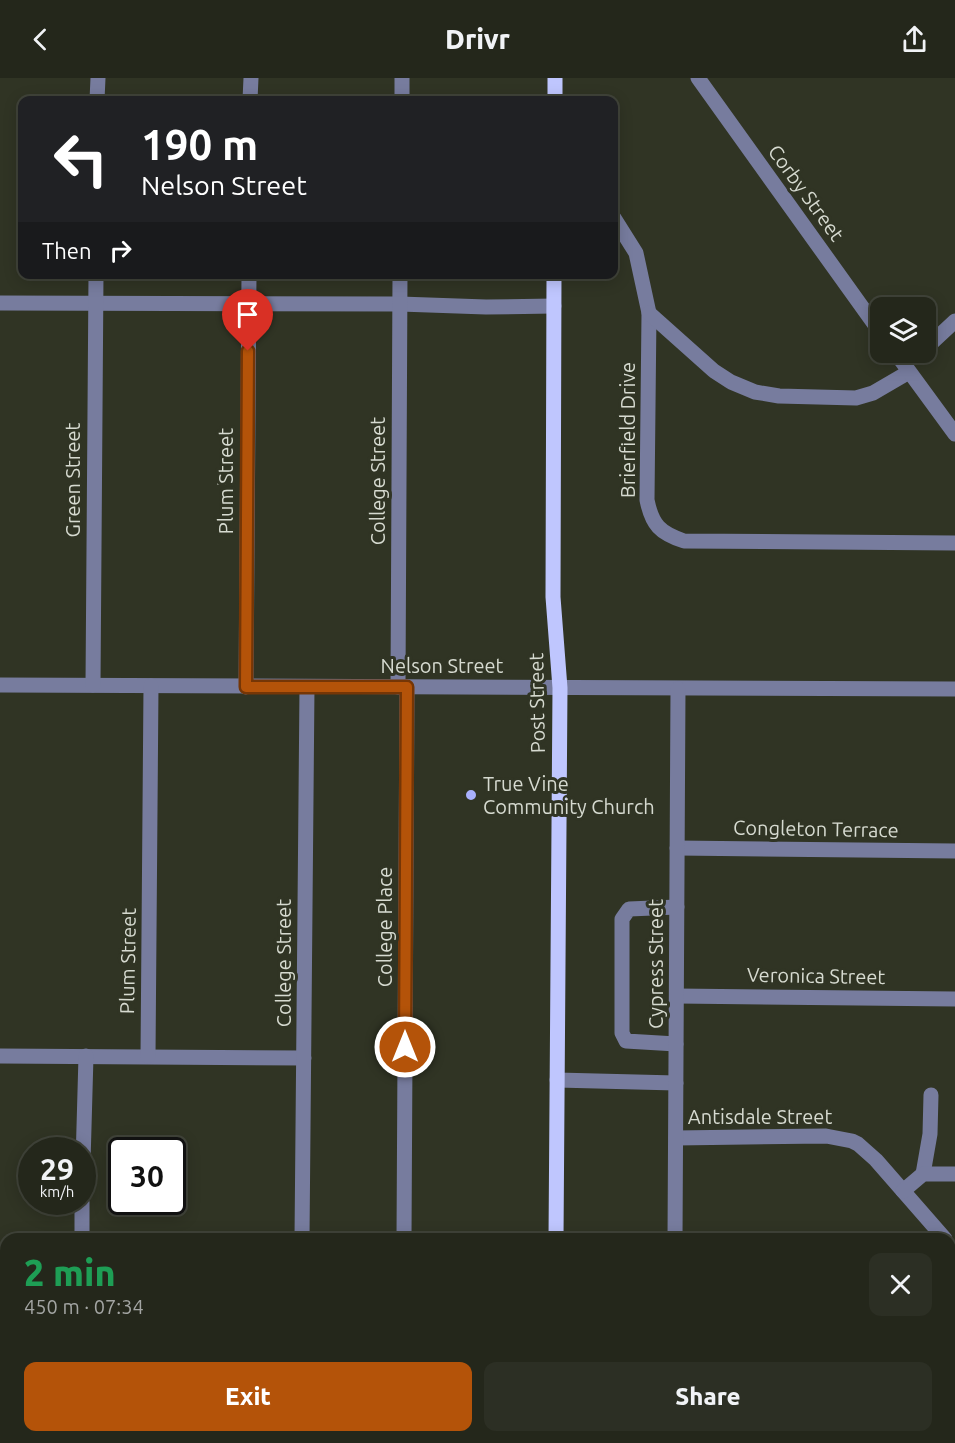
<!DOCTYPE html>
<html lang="en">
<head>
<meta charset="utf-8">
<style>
	body { margin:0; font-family:Ubuntu,sans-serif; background:#2c2f24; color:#f1f3f6; height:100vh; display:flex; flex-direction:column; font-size:22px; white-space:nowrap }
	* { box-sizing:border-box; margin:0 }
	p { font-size:20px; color:#a3a5a3 }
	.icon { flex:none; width:33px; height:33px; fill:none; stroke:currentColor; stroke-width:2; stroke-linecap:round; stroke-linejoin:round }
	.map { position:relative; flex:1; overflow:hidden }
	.details { position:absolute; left:0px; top:1155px; width:956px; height:210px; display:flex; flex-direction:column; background:#24271b; border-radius:18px 18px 0 0; box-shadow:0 3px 15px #0003,0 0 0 2px #41443a }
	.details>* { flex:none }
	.guide { position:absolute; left:18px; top:18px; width:600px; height:183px; border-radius:12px; box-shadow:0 3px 15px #0003,0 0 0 2px #41443a; background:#202124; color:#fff; overflow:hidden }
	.tools { position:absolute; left:870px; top:219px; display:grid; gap:12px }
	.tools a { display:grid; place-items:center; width:66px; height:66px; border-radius:12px; background:#24271b; box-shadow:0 3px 15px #0003,0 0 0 2px #41443a; font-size:30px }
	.speed { position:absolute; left:18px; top:1059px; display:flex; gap:12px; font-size:30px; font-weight:700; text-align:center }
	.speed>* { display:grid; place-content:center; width:78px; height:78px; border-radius:50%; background:#24271b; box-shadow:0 3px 15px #0003,0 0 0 2px #41443a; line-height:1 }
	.speed small { font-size:15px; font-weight:400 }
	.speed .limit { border:3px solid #111; border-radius:9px; background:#fff; color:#111 }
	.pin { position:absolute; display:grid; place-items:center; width:51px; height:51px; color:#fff; margin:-62px -26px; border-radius:50% 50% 50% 0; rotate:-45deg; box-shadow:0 0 6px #0007 }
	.pin .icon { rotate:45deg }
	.me { position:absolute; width:66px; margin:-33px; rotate:0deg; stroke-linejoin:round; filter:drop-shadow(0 0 4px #0008) }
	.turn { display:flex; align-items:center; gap:21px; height:126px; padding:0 24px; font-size:27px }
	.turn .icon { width:78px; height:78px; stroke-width:2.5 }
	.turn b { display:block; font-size:42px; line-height:51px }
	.then { display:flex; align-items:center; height:57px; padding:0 24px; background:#0003; gap:12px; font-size:22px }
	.round { display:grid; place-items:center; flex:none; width:63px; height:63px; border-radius:12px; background:#2c2f24 }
	.summary { display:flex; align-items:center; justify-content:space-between; height:102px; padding:0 24px }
	h1 { font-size:36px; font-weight:800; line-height:45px; color:#1e9e55 }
	.cta { display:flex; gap:12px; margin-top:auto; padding:12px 24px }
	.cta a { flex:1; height:69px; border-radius:12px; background:#b45309; color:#fff; font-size:24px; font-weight:800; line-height:69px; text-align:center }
	.cta a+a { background:#2c2f24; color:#f1f3f6 }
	header { display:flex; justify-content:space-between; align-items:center; height:78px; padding:0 24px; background:#24271b; font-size:27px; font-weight:800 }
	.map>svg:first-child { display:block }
	.built { fill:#343b24 }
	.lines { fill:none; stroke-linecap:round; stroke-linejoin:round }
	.path { stroke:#818578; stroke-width:2; stroke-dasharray:3 3; stroke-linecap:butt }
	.minor { stroke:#777c9e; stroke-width:15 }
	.major { stroke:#bfc6fe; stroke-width:15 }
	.route-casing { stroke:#753606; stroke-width:15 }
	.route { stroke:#b45309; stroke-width:10 }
	.poi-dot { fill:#a8b0fc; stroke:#303424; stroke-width:2 }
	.labels { text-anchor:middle; stroke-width:6; stroke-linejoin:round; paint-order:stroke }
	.street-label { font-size:20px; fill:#d6dad0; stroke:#303424 }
	.poi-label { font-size:20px; fill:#d6dad0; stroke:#303424; text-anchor:start }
</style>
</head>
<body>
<header><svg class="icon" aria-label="back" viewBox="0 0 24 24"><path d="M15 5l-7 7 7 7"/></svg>Drivr<svg class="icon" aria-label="share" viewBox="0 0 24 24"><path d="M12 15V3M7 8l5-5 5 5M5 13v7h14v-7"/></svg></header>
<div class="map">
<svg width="955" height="1365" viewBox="0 0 955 1365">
	<rect width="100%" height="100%" fill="#303424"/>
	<!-- built -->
	<g class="built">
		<polygon points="955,1227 955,1365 814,1365 821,1359 950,1359 950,1232"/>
		<polygon points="550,1359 632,1359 638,1365 550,1365"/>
		<polygon points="682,1359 784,1359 778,1365 682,1365"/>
	</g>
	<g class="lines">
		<!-- path -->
		<polyline class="path" points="217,406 231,406"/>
		<!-- minor -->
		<g class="minor">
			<polyline points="698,0 880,254"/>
			<polyline points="97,22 98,0"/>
			<polyline points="250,22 251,0"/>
			<polyline points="402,22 402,0"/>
			<path d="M 614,140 L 636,175 L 649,235 L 647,422 C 652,447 660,455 684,463 L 955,465"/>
			<polyline points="0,225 400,226 486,229 554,228"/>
			<polyline points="649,235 714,293 731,304 755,314 779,318 856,320 873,315 909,294"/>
			<polyline points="926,270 955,243"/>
			<polyline points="895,274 955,356"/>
			<polyline points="0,607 955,611"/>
			<polyline points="93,607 96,196"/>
			<polyline points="246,609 249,196"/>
			<polyline points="398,609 400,196"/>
			<polyline points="677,770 955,773"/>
			<polyline points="677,918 955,921"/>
			<polyline points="676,966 626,963 622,955 622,841 629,831 677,829"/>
			<polyline points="0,978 304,980"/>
			<polyline points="148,978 151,608"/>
			<polyline points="557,1002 676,1005"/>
			<polyline points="676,1060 826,1058 852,1063 858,1066 876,1082 945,1161"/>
			<polyline points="923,1096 930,1056 931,1017"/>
			<polyline points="903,1113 923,1096 955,1096"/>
			<polyline points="82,1120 86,978"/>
			<polyline points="82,1161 82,1124"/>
			<polyline points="302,1161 307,609"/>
			<polyline points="404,1161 407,609"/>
			<polyline points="675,1161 678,611"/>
			<polyline points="950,1270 955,1276"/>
			<polyline points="0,1320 6,1321"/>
			<polyline points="722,1359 729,1365"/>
			<polyline points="77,1365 77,1359"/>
			<polyline points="300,1365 301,1359"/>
			<polyline points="554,1365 554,1359"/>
			<polyline points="673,1365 673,1359"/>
		</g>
		<!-- major -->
		<g class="major">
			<polyline points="555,22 555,0"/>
			<polyline points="554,196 553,519 560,610 556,1161"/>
			<polyline points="950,1219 955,1213"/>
			<polyline points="652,1359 658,1365"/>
			<polyline points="795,1365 802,1359"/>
		</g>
	</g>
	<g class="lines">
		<!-- route casing -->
		<g class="route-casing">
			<polyline id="route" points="248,273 246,609 407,609 405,969"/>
		</g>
		<!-- route -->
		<use href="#route" class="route"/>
	</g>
	<!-- markers -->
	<circle class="poi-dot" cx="471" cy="717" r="6"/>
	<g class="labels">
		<!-- street labels -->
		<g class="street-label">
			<text transform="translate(806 115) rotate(54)" y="7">Corby Street</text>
			<text transform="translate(628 352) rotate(-90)" y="7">Brierfield Drive</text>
			<text transform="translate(73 402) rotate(-90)" y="7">Green Street</text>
			<text transform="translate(226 403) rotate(-90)" y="7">Plum Street</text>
			<text transform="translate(378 403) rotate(-90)" y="7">College Street</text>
			<text x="442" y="595">Nelson Street</text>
			<text transform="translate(537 625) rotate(-91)" y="7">Post Street</text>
			<text transform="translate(816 751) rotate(1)" y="7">Congleton Terrace</text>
			<text transform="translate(385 849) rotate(-90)" y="7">College Place</text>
			<text transform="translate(128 883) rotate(-89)" y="7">Plum Street</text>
			<text transform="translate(284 885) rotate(-90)" y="7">College Street</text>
			<text transform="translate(656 886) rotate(-90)" y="7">Cypress Street</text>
			<text transform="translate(816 898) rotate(1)" y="7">Veronica Street</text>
			<text x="760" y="1046">Antisdale Street</text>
		</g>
		<!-- poi labels -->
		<g class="poi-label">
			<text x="483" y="713">True Vine<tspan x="483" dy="23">Community Church</tspan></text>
		</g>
	</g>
</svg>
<div class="tools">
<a><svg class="icon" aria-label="layers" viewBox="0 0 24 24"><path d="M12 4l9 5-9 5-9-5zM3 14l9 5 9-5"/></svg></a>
</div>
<div class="speed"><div>29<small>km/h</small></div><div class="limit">30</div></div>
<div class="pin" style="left:248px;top:273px;background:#d93025"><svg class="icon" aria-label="arrive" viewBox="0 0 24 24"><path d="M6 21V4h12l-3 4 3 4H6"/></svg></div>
<svg class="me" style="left:405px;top:969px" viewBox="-20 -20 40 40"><circle r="17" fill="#b45309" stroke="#fff" stroke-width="3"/><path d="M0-11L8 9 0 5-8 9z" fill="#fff"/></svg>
<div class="guide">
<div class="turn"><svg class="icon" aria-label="left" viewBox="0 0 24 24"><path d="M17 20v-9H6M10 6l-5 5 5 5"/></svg><div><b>190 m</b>Nelson Street</div></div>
<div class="then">Then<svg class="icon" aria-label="right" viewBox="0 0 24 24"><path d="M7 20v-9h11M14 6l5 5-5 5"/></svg></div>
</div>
<section class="details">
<div class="summary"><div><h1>2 min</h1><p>450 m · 07:34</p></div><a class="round"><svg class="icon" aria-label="close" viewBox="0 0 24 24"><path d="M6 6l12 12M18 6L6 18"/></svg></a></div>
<div class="cta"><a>Exit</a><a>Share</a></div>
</section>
</div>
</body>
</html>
